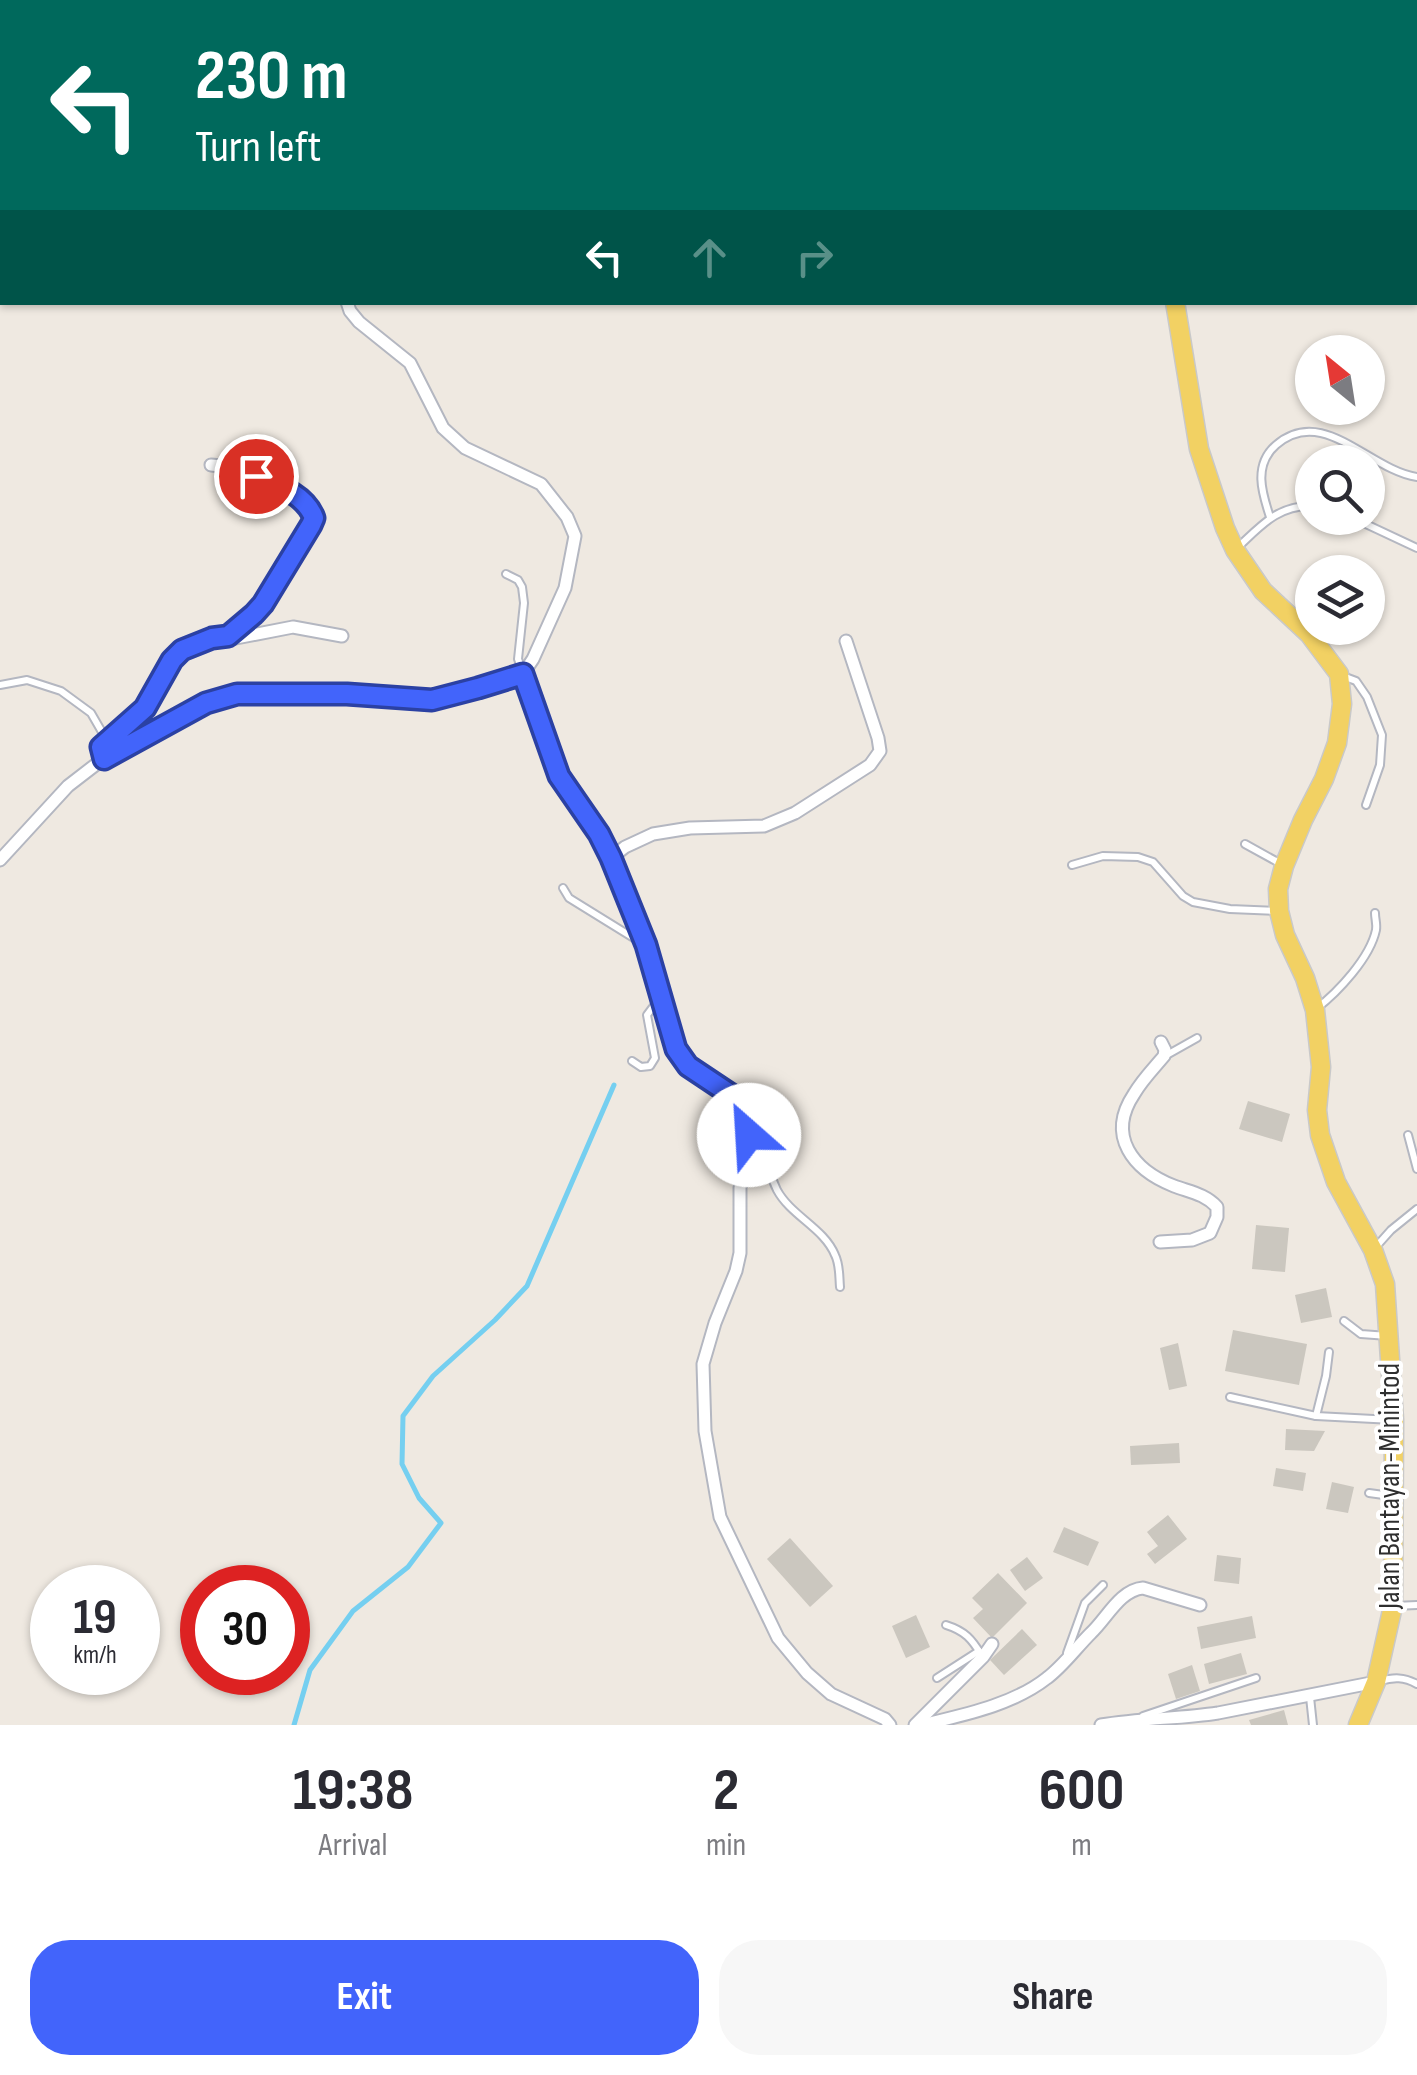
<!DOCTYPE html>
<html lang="en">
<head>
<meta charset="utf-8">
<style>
	body { margin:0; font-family:"Sofia Sans Condensed",sans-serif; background:#f7f7f7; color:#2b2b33; height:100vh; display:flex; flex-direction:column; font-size:38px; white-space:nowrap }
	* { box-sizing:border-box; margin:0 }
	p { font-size:32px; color:#7c7c81 }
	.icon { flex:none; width:55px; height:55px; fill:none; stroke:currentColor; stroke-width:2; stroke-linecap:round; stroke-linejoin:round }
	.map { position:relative; height:1725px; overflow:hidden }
	.drawer { display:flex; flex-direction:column; background:#fff; flex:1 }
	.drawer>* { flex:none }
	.banner { position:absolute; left:0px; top:0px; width:1418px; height:305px; box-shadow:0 2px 8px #0004; background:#00695c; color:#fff; overflow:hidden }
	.needle { width:65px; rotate:330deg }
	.fabs { position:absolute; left:1295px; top:335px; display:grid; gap:20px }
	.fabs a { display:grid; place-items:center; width:90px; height:90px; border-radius:50%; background:#fff; box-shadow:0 2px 8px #0004; font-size:50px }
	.speed { position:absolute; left:30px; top:1565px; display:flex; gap:20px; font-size:50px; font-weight:700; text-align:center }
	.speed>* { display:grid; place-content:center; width:130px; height:130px; border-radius:50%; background:#fff; box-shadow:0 2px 8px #0004; line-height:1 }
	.speed small { font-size:25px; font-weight:400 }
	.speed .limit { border:15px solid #d22; background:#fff; color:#111 }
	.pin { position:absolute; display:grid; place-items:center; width:85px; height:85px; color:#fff; margin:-42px; border:5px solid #fff; border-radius:50%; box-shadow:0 2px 10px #0007 }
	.me { position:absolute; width:110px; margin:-55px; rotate:334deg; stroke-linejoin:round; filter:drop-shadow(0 0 8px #0008) }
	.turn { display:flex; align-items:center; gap:35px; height:210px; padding:0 30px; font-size:45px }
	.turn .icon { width:130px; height:130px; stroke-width:2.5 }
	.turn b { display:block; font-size:70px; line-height:85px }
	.lanes { display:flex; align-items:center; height:95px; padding:0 30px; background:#0003; justify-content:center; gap:50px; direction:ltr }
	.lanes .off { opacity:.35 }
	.eta { display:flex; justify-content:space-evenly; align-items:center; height:170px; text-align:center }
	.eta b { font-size:60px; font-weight:700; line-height:70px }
	.action { display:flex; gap:20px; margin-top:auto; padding:20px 30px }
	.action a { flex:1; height:115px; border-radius:40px; background:#4264fb; color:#fff; font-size:40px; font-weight:700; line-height:115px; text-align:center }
	.action a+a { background:#f7f7f7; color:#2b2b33 }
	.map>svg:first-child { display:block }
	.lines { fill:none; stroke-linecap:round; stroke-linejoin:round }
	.stream { stroke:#75cff0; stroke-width:5 }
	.building { fill:#cbc7bf }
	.lane-casing { stroke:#b4b7c1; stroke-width:10 }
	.street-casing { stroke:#b4b7c1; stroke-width:15 }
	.primary-casing { stroke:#c9c9c9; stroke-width:21 }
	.path { stroke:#c9c9c9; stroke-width:2.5; stroke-dasharray:8 5; stroke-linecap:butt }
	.lane { stroke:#fff; stroke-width:6 }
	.street { stroke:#fff; stroke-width:11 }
	.primary { stroke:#f2d163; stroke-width:18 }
	.route-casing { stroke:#2b41a3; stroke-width:25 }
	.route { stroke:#4264fb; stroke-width:18 }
	.labels { text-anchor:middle; stroke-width:8; stroke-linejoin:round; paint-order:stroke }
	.street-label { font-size:30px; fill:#2e2e2e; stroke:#fff }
</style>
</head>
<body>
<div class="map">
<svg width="1417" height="1725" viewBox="0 0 1417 1725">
	<rect width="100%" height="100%" fill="#efe9e1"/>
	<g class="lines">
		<!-- stream -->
		<polyline class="stream" points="294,1725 310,1670 353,1611 408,1567 441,1523 419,1498 402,1464 403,1416 433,1376 495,1320 527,1286 614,1085"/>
	</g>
	<!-- building -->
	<g class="building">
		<polygon points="1248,1101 1290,1114 1282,1142 1239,1129"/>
		<polygon points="1256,1225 1289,1228 1285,1272 1252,1269"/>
		<polygon points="1326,1288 1332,1317 1301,1323 1295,1295"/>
		<polygon points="1233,1330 1307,1344 1299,1385 1225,1371"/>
		<polygon points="1178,1343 1187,1386 1169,1390 1160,1348"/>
		<polygon points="1286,1429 1325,1431 1314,1451 1285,1450"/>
		<polygon points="1179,1443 1180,1463 1131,1465 1130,1446"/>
		<polygon points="1276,1468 1306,1473 1303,1491 1273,1486"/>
		<polygon points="1332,1482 1354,1487 1348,1513 1326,1509"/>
		<polygon points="1168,1515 1187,1539 1155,1564 1147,1554 1158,1546 1147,1532"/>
		<polygon points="1064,1527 1099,1542 1088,1566 1053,1552"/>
		<polygon points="790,1538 833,1586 810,1607 767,1559"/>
		<polygon points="1217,1555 1241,1558 1239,1584 1214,1581"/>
		<polygon points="1027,1557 1043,1578 1025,1591 1010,1570"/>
		<polygon points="998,1573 1027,1603 992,1638 973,1618 983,1609 972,1598"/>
		<polygon points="916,1615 930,1647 906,1658 892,1626"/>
		<polygon points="1252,1616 1256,1638 1201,1649 1197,1627"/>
		<polygon points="1022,1629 1037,1645 1004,1675 990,1660"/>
		<polygon points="1241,1653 1247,1674 1209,1684 1204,1664"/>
		<polygon points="1192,1665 1200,1691 1176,1699 1168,1674"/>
		<polygon points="1284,1710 1288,1725 1251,1725 1249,1720"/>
	</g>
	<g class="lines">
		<!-- lane casing -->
		<g class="lane-casing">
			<g id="lane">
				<polyline points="1303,0 1303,2"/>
				<polyline points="982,2 982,0"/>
				<path d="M 1270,517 C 1262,493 1253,465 1276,445 C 1323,404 1369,470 1417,477"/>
				<polyline points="1353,518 1417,548"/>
				<path d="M 1236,549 C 1260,527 1277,505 1312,506"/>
				<polyline points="506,574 518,580 522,587 524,603 518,659 523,673"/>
				<polyline points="1340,675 1356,681 1367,697 1382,735 1380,765 1366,805"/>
				<polyline points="0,685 27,680 61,691 91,713 106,739"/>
				<polyline points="1245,844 1283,865"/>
				<polyline points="1072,865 1103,856 1138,857 1153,862 1183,896 1193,902 1230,909 1278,911"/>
				<polyline points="563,888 569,898 645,945"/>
				<path d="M 1316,1009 C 1338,992 1370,958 1376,930 C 1377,924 1375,919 1375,913"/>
				<polyline points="1165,1056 1197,1038"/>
				<polyline points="632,1061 641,1067 650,1066 655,1058 647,1015 653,1007 662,1002"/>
				<path d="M 744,1113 L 761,1119 C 769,1142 765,1167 777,1190 C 791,1216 824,1228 835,1255 C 840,1265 839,1276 840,1287"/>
				<polyline points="1408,1135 1417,1169"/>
				<polyline points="1374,1249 1391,1230 1417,1209"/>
				<polyline points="1344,1321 1361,1334 1388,1336"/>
				<polyline points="1230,1397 1316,1416 1393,1420"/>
				<polyline points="1316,1416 1326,1376 1329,1352"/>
				<polyline points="1369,1493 1391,1496"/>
				<polyline points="1394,1606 1417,1605"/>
				<path d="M 946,1625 C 965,1631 972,1639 982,1656"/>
				<polyline points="1067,1653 1085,1603 1103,1585"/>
				<polyline points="937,1678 979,1651"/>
				<path d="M 1380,1681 C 1394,1677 1404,1677 1417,1684"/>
				<polyline points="1310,1697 1313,1725"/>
				<polyline points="1143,1716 1256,1678"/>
			</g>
		</g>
		<!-- street casing -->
		<g class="street-casing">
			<g id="street">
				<polyline points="217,0 218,2"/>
				<polyline points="117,2 119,0"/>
				<polyline points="1064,2 1067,0"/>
				<polyline points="0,113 2,113"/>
				<polyline points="347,302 350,311 359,322 410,363 443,428 465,448 541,484 567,517 575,536 565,588 533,659 523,674 559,776 599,834 611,858 646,945 676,1049 687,1066 737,1098 744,1113 749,1135 740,1188 740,1253 736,1271 715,1323 703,1364 705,1431 720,1517 778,1638 807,1673 831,1694 885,1719 890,1725"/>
				<path d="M 211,465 C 242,467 303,487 315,518 L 263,604 L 228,636 L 236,638 L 293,627 L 342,636"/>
				<path d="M 103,759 L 101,747 C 113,732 130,723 143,710 C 178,674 161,642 228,636"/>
				<polyline points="611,858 625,847 653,834 690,828 764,826 795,813 870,765 880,751 878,738 846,641"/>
				<polyline points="0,860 68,786 103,759 206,703 237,694 347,694 432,700 478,689 523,674"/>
				<path d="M 1160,1242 L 1192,1240 L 1210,1233 L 1217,1217 L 1217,1207 C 1205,1194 1190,1192 1174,1186 C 1133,1170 1106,1136 1134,1094 C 1142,1080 1154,1068 1164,1056 L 1165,1050 L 1161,1042"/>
				<polyline points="915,1725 983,1657 992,1644"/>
				<path d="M 922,1725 C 963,1715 1013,1705 1047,1678 C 1063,1666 1076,1648 1091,1633 C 1107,1618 1120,1590 1143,1588 L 1200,1605"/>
				<path d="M 1101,1725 C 1140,1718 1180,1719 1218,1713 L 1376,1682"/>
			</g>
		</g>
		<!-- primary casing -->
		<g class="primary-casing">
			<g id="primary">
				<polyline points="1146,0 1146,2"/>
				<polyline points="1175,302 1199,449 1225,528 1235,550 1263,591 1309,634 1339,674 1342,704 1337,743 1324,779 1303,820 1284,866 1278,889 1279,911 1285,935 1305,978 1315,1010 1321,1067 1317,1110 1320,1135 1336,1182 1373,1250 1385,1284 1394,1420 1393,1606 1376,1682 1358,1725"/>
			</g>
		</g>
		<!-- path -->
		<g class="path">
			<polyline points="94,2 99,0"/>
			<polyline points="0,48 2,47"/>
		</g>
		<!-- lane -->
		<use href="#lane" class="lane"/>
		<!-- street -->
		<use href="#street" class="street"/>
		<!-- primary -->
		<use href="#primary" class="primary"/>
	</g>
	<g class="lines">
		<!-- route casing -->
		<g class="route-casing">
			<path id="route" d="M 256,476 C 278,485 306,495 314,518 L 311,525 L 263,604 L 254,614 L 228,636 L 212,638 L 182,650 L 172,660 L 145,708 L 101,747 L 104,759 L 206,703 L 237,694 L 347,694 L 432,700 L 478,688 L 523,674 L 559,776 L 599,834 L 611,858 L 646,945 L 676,1049 L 688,1066 L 736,1098 L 744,1113 L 749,1135"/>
		</g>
		<!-- route -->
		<use href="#route" class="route"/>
	</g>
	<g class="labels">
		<!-- street labels -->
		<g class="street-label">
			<text transform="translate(1389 1486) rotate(-90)" y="10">Jalan Bantayan-Minintod</text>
		</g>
	</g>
</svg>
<div class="fabs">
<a><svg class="needle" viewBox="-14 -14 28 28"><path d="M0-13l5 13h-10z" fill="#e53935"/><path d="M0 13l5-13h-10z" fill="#7c7c81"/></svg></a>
<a><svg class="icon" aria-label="search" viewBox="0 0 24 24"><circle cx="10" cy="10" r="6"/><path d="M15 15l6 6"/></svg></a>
<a><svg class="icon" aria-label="layers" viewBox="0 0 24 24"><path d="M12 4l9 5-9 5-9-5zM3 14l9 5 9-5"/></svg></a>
</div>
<div class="speed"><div>19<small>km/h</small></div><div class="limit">30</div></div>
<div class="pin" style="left:256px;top:476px;background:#d93025"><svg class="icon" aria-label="arrive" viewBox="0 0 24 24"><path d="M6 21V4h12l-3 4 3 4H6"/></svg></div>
<svg class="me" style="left:749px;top:1135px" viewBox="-20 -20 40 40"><circle r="19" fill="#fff"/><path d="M0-13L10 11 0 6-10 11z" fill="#4264fb"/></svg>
<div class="banner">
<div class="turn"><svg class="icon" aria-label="left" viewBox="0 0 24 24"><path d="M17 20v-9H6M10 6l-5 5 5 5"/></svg><div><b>230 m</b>Turn left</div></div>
<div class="lanes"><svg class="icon" aria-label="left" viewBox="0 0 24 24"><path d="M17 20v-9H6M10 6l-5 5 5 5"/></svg><svg class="icon off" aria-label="ahead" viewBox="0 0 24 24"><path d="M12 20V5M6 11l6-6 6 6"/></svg><svg class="icon off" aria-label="right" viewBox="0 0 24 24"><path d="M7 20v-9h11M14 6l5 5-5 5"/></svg></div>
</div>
</div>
<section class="drawer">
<div class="eta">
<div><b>19:38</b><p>Arrival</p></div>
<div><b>2</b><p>min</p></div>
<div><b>600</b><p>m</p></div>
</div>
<div class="action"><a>Exit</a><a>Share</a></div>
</section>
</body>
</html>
